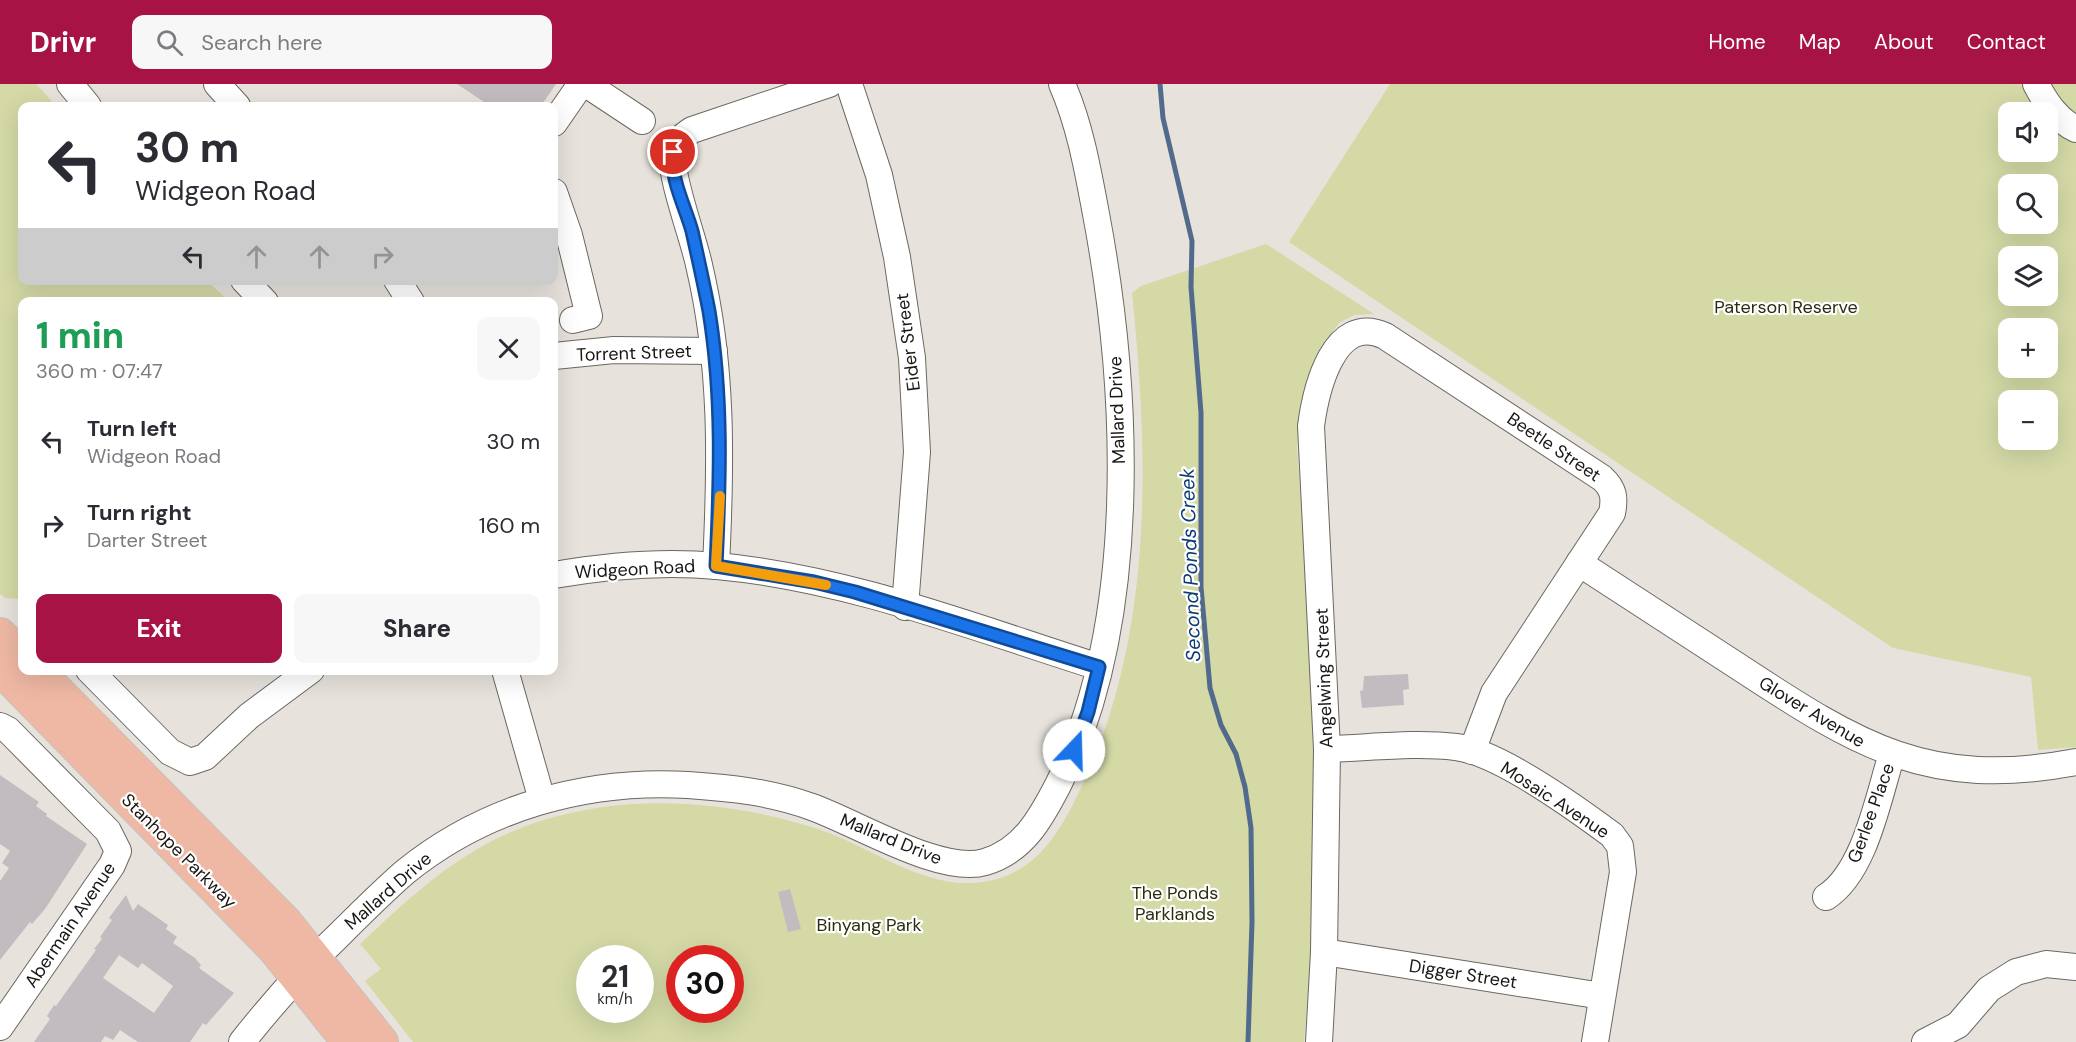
<!DOCTYPE html>
<html lang="en">
<head>
<meta charset="utf-8">
<style>
	body { margin:0; font-family:"DM Sans",sans-serif; background:#f7f7f7; color:#2b2b33; height:100vh; display:flex; flex-direction:column; font-size:22px; white-space:nowrap }
	* { box-sizing:border-box; margin:0 }
	p { font-size:20px; color:#7c7c81 }
	.icon { flex:none; width:33px; height:33px; fill:none; stroke:currentColor; stroke-width:2; stroke-linecap:round; stroke-linejoin:round }
	.map { position:relative; flex:1; overflow:hidden }
	.drawer { position:absolute; left:18px; top:213px; width:540px; height:378px; display:flex; flex-direction:column; background:#fff; border-radius:12px; box-shadow:0 6px 24px #0002 }
	.drawer>* { flex:none }
	.hud { position:absolute; left:18px; top:18px; width:540px; height:183px; border-radius:12px; box-shadow:0 6px 24px #0002; background:#fff; color:#2b2b33; overflow:hidden }
	.controls { position:absolute; left:1998px; top:18px; display:grid; gap:12px }
	.controls a { display:grid; place-items:center; width:60px; height:60px; border-radius:12px; background:#fff; box-shadow:0 6px 24px #0002; font-size:30px }
	.speed { position:absolute; left:576px; top:861px; display:flex; gap:12px; font-size:30px; font-weight:700; text-align:center }
	.speed>* { display:grid; place-content:center; width:78px; height:78px; border-radius:50%; background:#fff; box-shadow:0 6px 24px #0002; line-height:1 }
	.speed small { font-size:15px; font-weight:400 }
	.speed .limit { border:9px solid #d22; background:#fff; color:#111 }
	.pin { position:absolute; display:grid; place-items:center; width:51px; height:51px; color:#fff; margin:-26px; border:3px solid #fff; border-radius:50%; box-shadow:0 2px 6px #0007 }
	.me { position:absolute; width:66px; margin:-33px; rotate:21deg; stroke-linejoin:round; filter:drop-shadow(0 0 4px #0008) }
	.turn { display:flex; align-items:center; gap:21px; height:126px; padding:0 18px; font-size:27px }
	.turn .icon { width:78px; height:78px; stroke-width:2.5 }
	.turn b { display:block; font-size:42px; line-height:51px }
	.lanes { display:flex; align-items:center; height:57px; padding:0 18px; background:#0003; justify-content:center; gap:30px; direction:ltr }
	.lanes .off { opacity:.35 }
	.round { display:grid; place-items:center; flex:none; width:63px; height:63px; border-radius:12px; background:#f7f7f7 }
	.summary { display:flex; align-items:center; justify-content:space-between; height:102px; padding:0 18px }
	h1 { font-size:36px; font-weight:800; line-height:45px; color:#1e9e55 }
	.primary-button { display:flex; gap:12px; margin-top:auto; padding:12px 18px }
	.primary-button a { flex:1; height:69px; border-radius:12px; background:#a81345; color:#fff; font-size:24px; font-weight:800; line-height:69px; text-align:center }
	.primary-button a+a { background:#f7f7f7; color:#2b2b33 }
	ul { padding:0; list-style:none }
	li { display:flex; align-items:center; gap:18px; height:84px; padding:0 18px }
	li div { flex:1 }
	li b { display:block; font-size:22px }
	li em { font-style:normal }
	header { display:flex; align-items:center; gap:36px; box-sizing:border-box; height:84px; padding:0 30px; background:#a81345; color:#fff }
	header strong { font-size:28px }
	nav { display:flex; gap:33px; margin-inline-start:auto; font-size:21px }
	.search { width:420px; height:54px; background:#f7f7f7; display:flex; align-items:center; gap:15px; box-sizing:border-box; padding:0 21px; border-radius:12px; color:#7c7c81; font-size:22px }
	.map>svg:first-child { display:block }
	.green { fill:#d4d9a6; fill-rule:evenodd }
	.lines { fill:none; stroke-linecap:round; stroke-linejoin:round }
	.stream { stroke:#526a8c; stroke-width:5 }
	.building { fill:#c2bcc0; fill-rule:evenodd }
	.minor-casing { stroke:#6b6862; stroke-width:28 }
	.major-casing { stroke:#c3c3c2; stroke-width:34 }
	.minor { stroke:#fff; stroke-width:26 }
	.major { stroke:#eeb8a4; stroke-width:32 }
	.route-casing { stroke:#114b97; stroke-width:15 }
	.route { stroke:#1a73e8; stroke-width:10 }
	.slow { stroke:#f59e0b; stroke-width:10 }
	.labels { text-anchor:middle; stroke-width:4.5; stroke-linejoin:round; paint-order:stroke }
	.park-label { font-size:18px; fill:#2b2d10; stroke:#fff }
	.street-label { font-size:18px; fill:#181715; stroke:#fff }
	.water-label { font-size:20px; font-style:italic; fill:#0c3c78; stroke:#fff }
</style>
</head>
<body>
<header>
<strong>Drivr</strong>
<div class="search"><svg class="icon" aria-label="search" viewBox="0 0 24 24"><circle cx="10" cy="10" r="6"/><path d="M15 15l6 6"/></svg>Search here</div>
<nav><a>Home</a><a>Map</a><a>About</a><a>Contact</a></nav>
</header>
<div class="map">
<svg width="2076" height="958" viewBox="0 0 2076 958">
	<rect width="100%" height="100%" fill="#e7e3dc"/>
	<!-- green -->
	<g class="green">
		<polygon points="0,0 36,0 56,22 22,22 22,196 207,197 229,217 22,218 22,513 20,515 5,514 0,510"/>
		<path d="M 1390,0 L 2076,0 L 2076,663 L 2038,666 L 2031,593 L 1893,564 L 1289,158 ZM 2008,28 L 2048,28 L 2048,68 L 2008,68 ZM 2008,100 L 2048,100 L 2048,140 L 2008,140 ZM 2008,172 L 2048,172 L 2048,212 L 2008,212 ZM 2008,244 L 2048,244 L 2048,284 L 2008,284 ZM 2008,316 L 2048,316 L 2048,356 L 2008,356 Z"/>
		<path d="M 1266,160 L 1374,230 L 1354,231 L 1339,239 L 1316,272 L 1300,321 L 1297,363 C 1312,561 1323,760 1304,958 L 413,958 L 365,897 L 381,885 L 360,860 C 397,825 434,790 479,764 C 583,705 711,710 821,746 C 870,763 918,801 971,799 C 1031,796 1056,756 1080,706 C 1154,552 1149,376 1132,209 L 1141,202 ZM 590,874 L 640,874 L 640,926 L 590,926 ZM 680,874 L 730,874 L 730,926 L 680,926 Z"/>
	</g>
	<g class="lines">
		<!-- stream -->
		<polyline class="stream" points="1160,0 1163,34 1192,157 1191,203 1201,329 1201,503 1210,604 1221,641 1236,670 1245,703 1251,744 1252,838 1248,958"/>
	</g>
	<!-- building -->
	<g class="building">
		<polygon points="457,0 556,0 541,22 490,22"/>
		<polygon points="1408,590 1409,605 1403,606 1404,621 1362,624 1360,607 1363,606 1364,592"/>
		<polygon points="0,691 39,718 36,722 47,730 46,732 87,760 45,825 32,840 30,838 0,876 0,797 9,784 2,779 10,767 0,760"/>
		<polygon points="790,805 801,845 788,848 778,808"/>
		<path d="M 126,811 L 133,827 L 138,820 L 168,841 L 166,845 L 177,853 L 173,859 L 195,874 L 201,881 L 199,884 L 234,909 L 206,941 L 203,939 L 190,958 L 138,958 L 120,946 L 113,956 L 105,952 L 101,958 L 34,958 L 50,935 L 47,932 L 54,921 L 56,922 L 96,866 L 94,865 L 102,855 L 100,853 L 112,836 L 109,834 ZM 119,871 L 138,884 L 142,879 L 173,902 L 154,929 L 103,894 Z"/>
	</g>
	<g class="lines">
		<!-- minor casing -->
		<g class="minor-casing">
			<g id="minor">
				<polyline points="70,0 88,22"/>
				<polyline points="217,0 237,22"/>
				<polyline points="586,0 642,37"/>
				<polyline points="849,0 879,91 897,173 912,274 917,368 905,523"/>
				<path d="M 2036,0 C 2046,19 2057,36 2076,45"/>
				<polyline points="554,39 581,0"/>
				<polyline points="554,108 569,151 589,232 573,236"/>
				<polyline points="244,196 265,218"/>
				<polyline points="397,196 411,218"/>
				<polyline points="554,272 614,266 714,267"/>
				<path d="M 1579,479 C 1632,513 1685,548 1739,583 C 1858,661 1928,706 2076,678"/>
				<path d="M 716,482 C 721,379 723,282 699,181 C 694,156 669,90 673,70 C 675,58 683,52 692,46 L 829,0"/>
				<path d="M 554,491 C 606,482 664,477 717,482 C 848,494 975,544 1099,583"/>
				<polyline points="89,586 170,668 190,678 205,673 249,632 311,586"/>
				<polyline points="505,586 542,716"/>
				<polyline points="0,642 8,646 108,747 118,767 112,781 0,943"/>
				<path d="M 1327,665 C 1369,664 1414,658 1456,663 C 1498,668 1577,725 1612,751 L 1620,762 L 1623,788 L 1595,958"/>
				<path d="M 1826,813 C 1865,788 1878,714 1892,670"/>
				<polyline points="1324,868 1602,912"/>
				<path d="M 242,958 C 272,920 303,885 338,852 C 360,830 382,808 405,788 C 485,723 587,695 688,701 C 731,704 771,708 812,723 C 857,739 941,791 985,778 C 1023,767 1041,734 1058,701 C 1140,538 1129,305 1096,130 C 1088,87 1080,41 1062,0"/>
				<path d="M 1319,958 L 1324,868 L 1327,665 L 1311,342 C 1316,305 1334,228 1385,252 L 1602,394 C 1614,405 1615,414 1612,429 L 1494,609 L 1472,667"/>
				<polyline points="1925,958 1958,941 1989,905 2016,888 2046,880 2076,883"/>
			</g>
		</g>
		<!-- major casing -->
		<g class="major-casing">
			<g id="major">
				<polyline points="0,550 22,572"/>
				<polyline points="0,585 273,864 348,958"/>
				<polyline points="37,586 286,838 382,958"/>
			</g>
		</g>
		<!-- minor -->
		<use href="#minor" class="minor"/>
		<!-- major -->
		<use href="#major" class="major"/>
	</g>
	<g class="lines">
		<!-- route casing -->
		<g class="route-casing">
			<path id="route" d="M 673,68 C 670,95 685,122 692,147 C 698,174 704,201 709,227 C 723,313 720,396 716,482 L 814,498 L 855,508 L 1099,583 L 1088,628 L 1074,666"/>
		</g>
		<!-- route -->
		<use href="#route" class="route"/>
		<!-- slow -->
		<polyline class="slow" points="720,412 716,482 826,501"/>
	</g>
	<g class="labels">
		<!-- park labels -->
		<g class="park-label">
			<text x="1786" y="229">Paterson Reserve</text>
			<text x="1175" y="815">The Ponds<tspan x="1175" dy="21">Parklands</tspan></text>
			<text x="869" y="847">Binyang Park</text>
		</g>
		<!-- street labels -->
		<g class="street-label">
			<text transform="translate(908 258) rotate(-97)" y="6">Eider Street</text>
			<text transform="translate(634 269) rotate(-2)" y="6">Torrent Street</text>
			<text transform="translate(1117 326) rotate(-92)" y="6">Mallard Drive</text>
			<text transform="translate(1554 363) rotate(34)" y="6">Beetle Street</text>
			<text transform="translate(635 485) rotate(-3)" y="6">Widgeon Road</text>
			<text transform="translate(1324 594) rotate(-92)" y="6">Angelwing Street</text>
			<text transform="translate(1812 628) rotate(31)" y="6">Glover Avenue</text>
			<text transform="translate(1555 716) rotate(33)" y="6">Mosaic Avenue</text>
			<text transform="translate(1871 729) rotate(-70)" y="6">Gerlee Place</text>
			<text transform="translate(891 755) rotate(22)" y="6">Mallard Drive</text>
			<text transform="translate(179 767) rotate(45)" y="6">Stanhope Parkway</text>
			<text transform="translate(388 807) rotate(-41)" y="6">Mallard Drive</text>
			<text transform="translate(70 841) rotate(-56)" y="6">Abermain Avenue</text>
			<text transform="translate(1463 890) rotate(9)" y="6">Digger Street</text>
		</g>
		<!-- water labels -->
		<g class="water-label">
			<text transform="translate(1190 481) rotate(-92)" y="7">Second Ponds Creek</text>
		</g>
	</g>
</svg>
<div class="controls">
<a><svg class="icon" aria-label="sound" viewBox="0 0 24 24"><path d="M4 9h4l5-4v14l-5-4H4zM17 9q2 3 0 6"/></svg></a>
<a><svg class="icon" aria-label="search" viewBox="0 0 24 24"><circle cx="10" cy="10" r="6"/><path d="M15 15l6 6"/></svg></a>
<a><svg class="icon" aria-label="layers" viewBox="0 0 24 24"><path d="M12 4l9 5-9 5-9-5zM3 14l9 5 9-5"/></svg></a>
<a>+</a>
<a>−</a>
</div>
<div class="speed"><div>21<small>km/h</small></div><div class="limit">30</div></div>
<div class="pin" style="left:673px;top:68px;background:#d93025"><svg class="icon" aria-label="arrive" viewBox="0 0 24 24"><path d="M6 21V4h12l-3 4 3 4H6"/></svg></div>
<svg class="me" style="left:1074px;top:666px" viewBox="-20 -20 40 40"><circle r="19" fill="#fff"/><path d="M0-13L10 11 0 6-10 11z" fill="#1a73e8"/></svg>
<div class="hud">
<div class="turn"><svg class="icon" aria-label="left" viewBox="0 0 24 24"><path d="M17 20v-9H6M10 6l-5 5 5 5"/></svg><div><b>30 m</b>Widgeon Road</div></div>
<div class="lanes"><svg class="icon" aria-label="left" viewBox="0 0 24 24"><path d="M17 20v-9H6M10 6l-5 5 5 5"/></svg><svg class="icon off" aria-label="ahead" viewBox="0 0 24 24"><path d="M12 20V5M6 11l6-6 6 6"/></svg><svg class="icon off" aria-label="ahead" viewBox="0 0 24 24"><path d="M12 20V5M6 11l6-6 6 6"/></svg><svg class="icon off" aria-label="right" viewBox="0 0 24 24"><path d="M7 20v-9h11M14 6l5 5-5 5"/></svg></div>
</div>
<section class="drawer">
<div class="summary"><div><h1>1 min</h1><p>360 m · 07:47</p></div><a class="round"><svg class="icon" aria-label="close" viewBox="0 0 24 24"><path d="M6 6l12 12M18 6L6 18"/></svg></a></div>
<ul>
<li><svg class="icon" aria-label="left" viewBox="0 0 24 24"><path d="M17 20v-9H6M10 6l-5 5 5 5"/></svg><div><b>Turn left</b><p>Widgeon Road</p></div><em>30 m</em></li>
<li><svg class="icon" aria-label="right" viewBox="0 0 24 24"><path d="M7 20v-9h11M14 6l5 5-5 5"/></svg><div><b>Turn right</b><p>Darter Street</p></div><em>160 m</em></li>
</ul>
<div class="primary-button"><a>Exit</a><a>Share</a></div>
</section>
</div>
</body>
</html>
